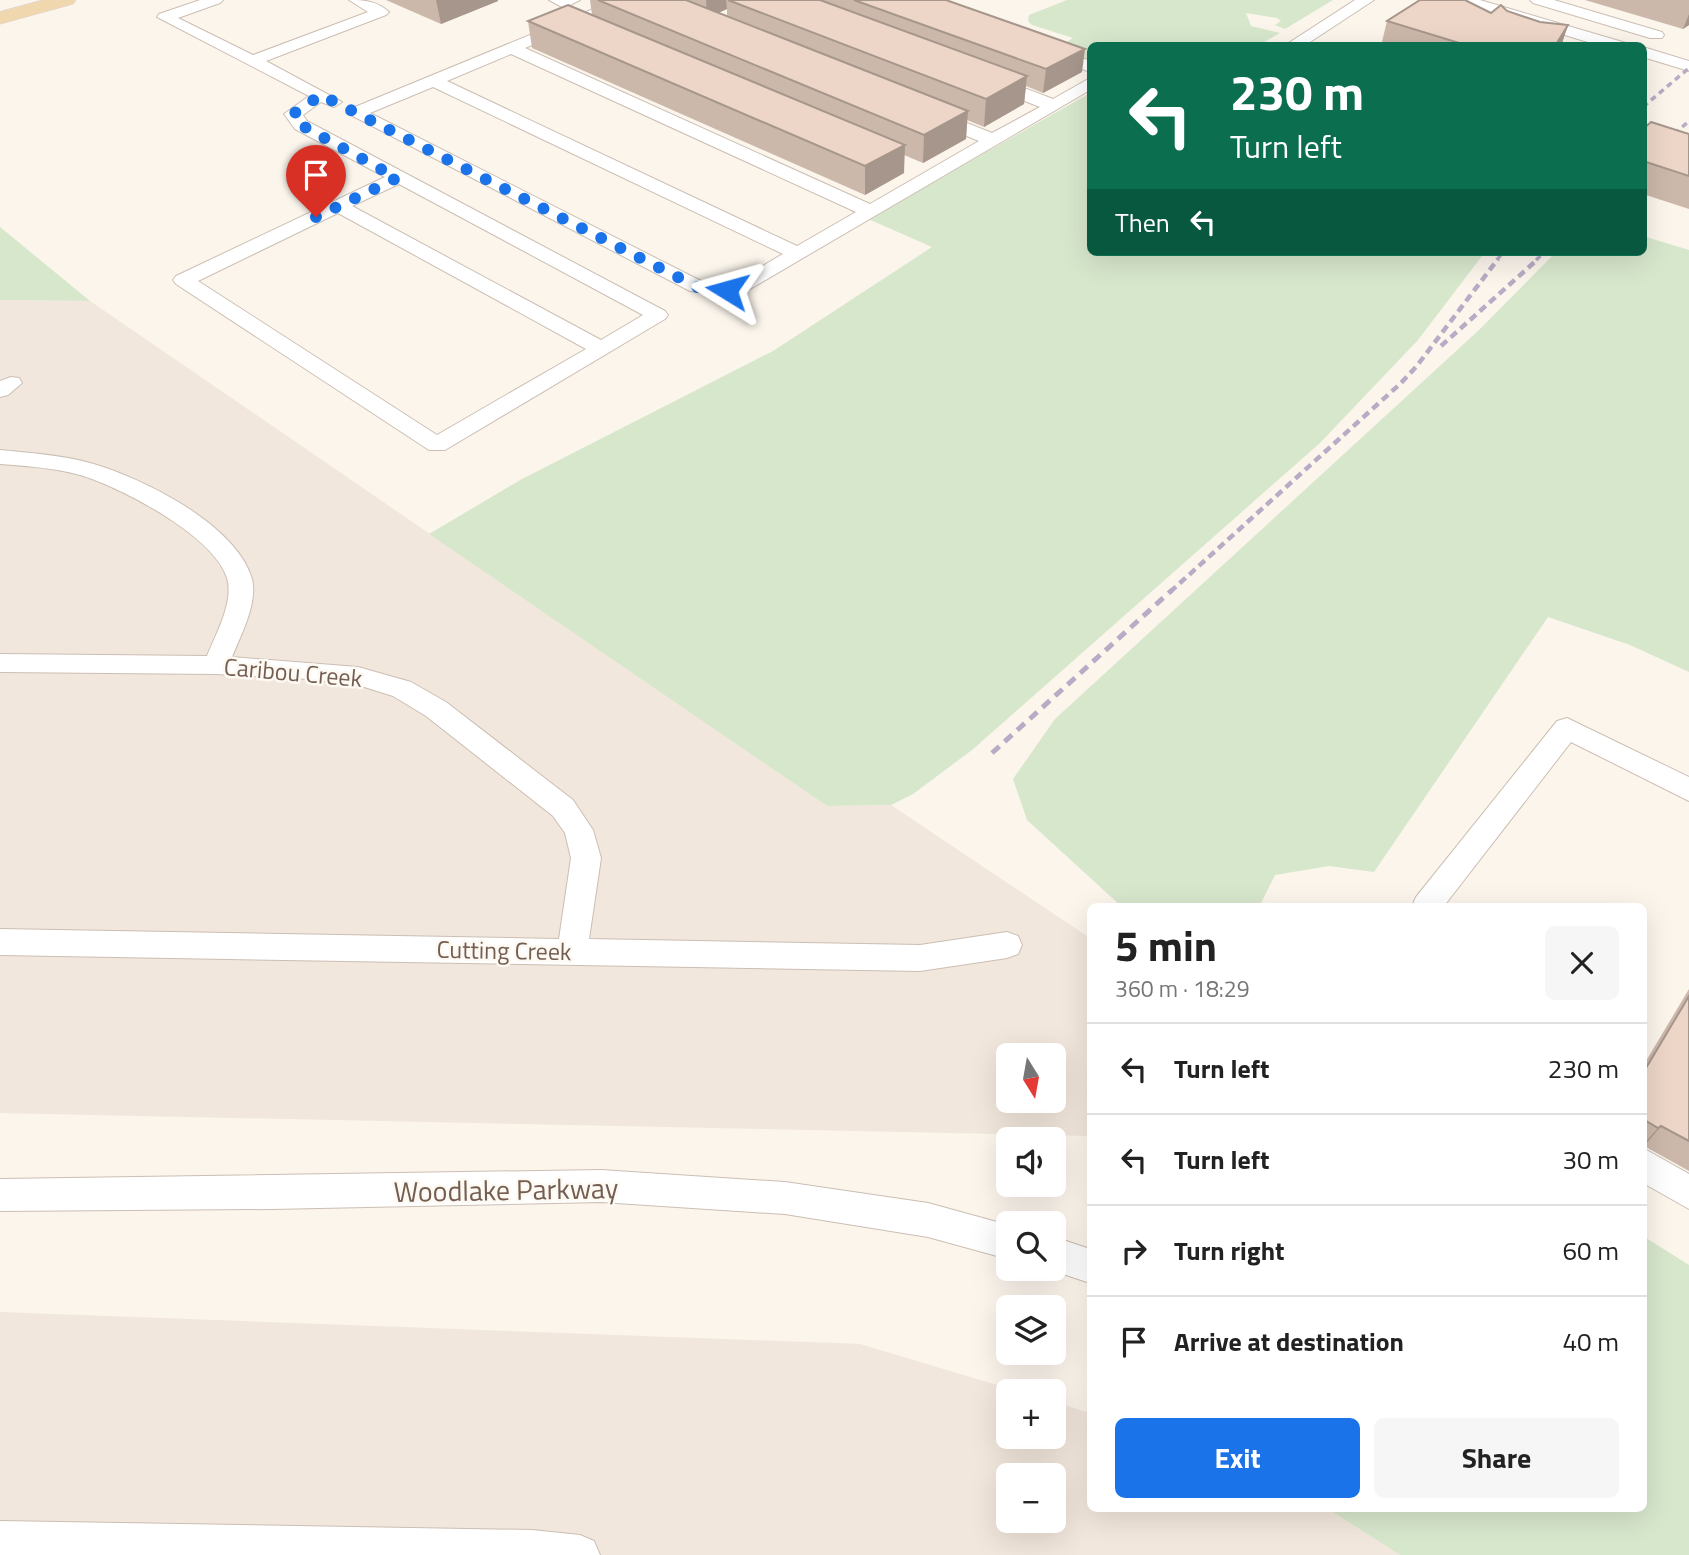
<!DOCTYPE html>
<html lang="en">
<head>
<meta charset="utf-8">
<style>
	body { margin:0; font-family:"Titillium Web",sans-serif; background:#f6f6f6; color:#222; height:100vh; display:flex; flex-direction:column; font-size:26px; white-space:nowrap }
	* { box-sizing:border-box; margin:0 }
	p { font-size:23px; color:#767676 }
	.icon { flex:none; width:38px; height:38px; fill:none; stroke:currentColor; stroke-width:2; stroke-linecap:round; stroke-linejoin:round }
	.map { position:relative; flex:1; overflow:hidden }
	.side { position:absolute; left:1087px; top:903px; width:560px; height:609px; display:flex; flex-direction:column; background:#fff; border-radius:10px; box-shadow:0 7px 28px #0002 }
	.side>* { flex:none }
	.guide { position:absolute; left:1087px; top:42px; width:560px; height:214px; border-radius:10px; box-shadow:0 7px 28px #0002; background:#0b6e4f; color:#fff; overflow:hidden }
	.needle { width:46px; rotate:169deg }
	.tools { position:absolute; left:996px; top:1043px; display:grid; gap:14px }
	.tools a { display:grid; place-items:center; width:70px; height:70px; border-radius:10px; background:#fff; box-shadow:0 7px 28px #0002; font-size:35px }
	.pin { position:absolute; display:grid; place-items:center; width:60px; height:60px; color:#fff; margin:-72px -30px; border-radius:50% 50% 50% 0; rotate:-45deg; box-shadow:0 0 7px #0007 }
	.pin .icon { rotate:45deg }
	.me { position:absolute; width:77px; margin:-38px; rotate:278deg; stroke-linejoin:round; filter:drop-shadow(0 0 5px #0008) }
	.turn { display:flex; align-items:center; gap:24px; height:147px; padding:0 28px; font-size:32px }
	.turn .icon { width:91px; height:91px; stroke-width:2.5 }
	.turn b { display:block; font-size:49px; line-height:60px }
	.then { display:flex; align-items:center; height:66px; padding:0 28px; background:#0003; gap:14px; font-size:26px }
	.round { display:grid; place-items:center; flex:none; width:74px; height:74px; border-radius:10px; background:#f6f6f6 }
	.head { display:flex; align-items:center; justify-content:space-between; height:119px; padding:0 28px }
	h1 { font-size:42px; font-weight:700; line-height:52px }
	.button { display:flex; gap:14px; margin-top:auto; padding:14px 28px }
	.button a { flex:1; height:80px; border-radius:10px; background:#1a73e8; color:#fff; font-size:28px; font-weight:700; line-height:80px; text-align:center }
	.button a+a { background:#f6f6f6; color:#222 }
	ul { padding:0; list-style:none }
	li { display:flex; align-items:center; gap:21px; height:91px; padding:0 28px; border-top:2px solid #e0e0e0 }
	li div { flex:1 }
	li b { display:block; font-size:26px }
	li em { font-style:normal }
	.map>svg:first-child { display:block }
	.residential { fill:#f2e7dc; fill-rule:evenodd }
	.green { fill:#d7e7cc }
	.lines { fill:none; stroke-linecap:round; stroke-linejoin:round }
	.minor-casing { stroke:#ccbeb3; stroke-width:2 }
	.major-casing { stroke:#d8d2ce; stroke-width:1 }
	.minor { fill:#fff; fill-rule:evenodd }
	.major { fill:#f1d7ad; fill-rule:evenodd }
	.rail-far2 { stroke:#b8abc5; stroke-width:3.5; stroke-dasharray:6 4.5; stroke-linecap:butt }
	.rail-far1 { stroke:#b8abc5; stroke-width:4.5; stroke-dasharray:8 5; stroke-linecap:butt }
	.rail { stroke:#b8abc5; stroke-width:5; stroke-dasharray:10 7; stroke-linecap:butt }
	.wall { fill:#ccb8ab; fill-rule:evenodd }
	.shaded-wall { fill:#a6968b }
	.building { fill:#edd6c7; stroke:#a6968b; stroke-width:2 }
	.route { stroke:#1a73e8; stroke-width:12; stroke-dasharray:0 21.6 }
	.labels { text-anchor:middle; stroke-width:5; stroke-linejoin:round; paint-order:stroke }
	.street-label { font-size:24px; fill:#745d51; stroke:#fdf9f3 }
	.near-street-label { font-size:28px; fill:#745d51; stroke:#fdf9f3 }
</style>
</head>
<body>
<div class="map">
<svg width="1689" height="1555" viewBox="0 0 1689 1555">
	<rect width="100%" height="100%" fill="#fbf5ec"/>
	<!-- residential -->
	<g class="residential">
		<path d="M 0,300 L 90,301 L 827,806 L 891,805 L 1090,938 L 1090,1136 L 0,1113 ZM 1008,1055 L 1054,1055 L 1054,1101 L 1008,1101 Z"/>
		<path d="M 0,1312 L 860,1344 L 1017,1391 L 1008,1391 L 1008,1437 L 1054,1437 L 1054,1402 L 1090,1413 L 1090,1508 L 1328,1509 L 1400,1555 L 0,1555 ZM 1008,1475 L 1054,1475 L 1054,1521 L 1008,1521 Z"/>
	</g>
	<!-- green -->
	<g class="green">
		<polygon points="1067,0 1333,0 1285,29 1275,25 1281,21 1277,18 1246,13 1251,26 1280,33 1259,45 1090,46 1090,61 1056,49 1073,38 1032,25 1028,21 1029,15"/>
		<polygon points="1090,93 1090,252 1485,252 1418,340 1320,443 972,750 913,794 891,805 827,806 429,534 522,479 773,351 932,247 850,211 897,203"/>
		<polygon points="0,227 90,301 0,300"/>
		<polygon points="1643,236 1689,250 1689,672 1630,645 1548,617 1374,872 1329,866 1275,875 1261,903 1220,906 1121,906 1027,820 1013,779 1055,719 1479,330 1556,252 1643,252"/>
		<polygon points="1643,1236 1689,1265 1689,1555 1400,1555 1328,1509 1643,1508"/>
	</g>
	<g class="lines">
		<!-- minor casing -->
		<g class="minor-casing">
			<g id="minor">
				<path d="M 200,0 L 223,0 L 220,3 L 178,18 L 253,55 L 368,12 L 349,0 C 365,0 377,1 389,12 L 386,15 L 266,61 L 342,102 L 334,107 L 321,102 L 303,115 L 307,121 L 665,311 L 668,315 L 665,319 L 445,450 L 429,450 L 176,284 L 173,280 L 176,276 L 385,177 L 295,129 L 284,114 L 309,96 L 157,17 L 159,14 ZM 399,184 L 643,315 L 601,340 L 352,206 ZM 338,213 L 586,349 L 437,435 L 198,281 Z"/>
				<polygon points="549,0 580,0 564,8"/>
				<path d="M 615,0 L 636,0 L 525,48 L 870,204 L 979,141 L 925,119 L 922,115 L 925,111 L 937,111 L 992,133 L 1040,107 L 984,85 L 982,81 L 984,77 L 996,77 L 1053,99 L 1090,78 L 1090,90 L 750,289 L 727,296 L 690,291 L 347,113 L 350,109 ZM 511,54 L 856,212 L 797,246 L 447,81 ZM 433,87 L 783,254 C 751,272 740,285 701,281 L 370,113 Z"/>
				<polygon points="1355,0 1374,0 1304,46 1284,46"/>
				<polygon points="1456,0 1480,0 1626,43 1628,46 1601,46 1459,3"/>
				<polygon points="1530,0 1554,0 1662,32 1664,35 1662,38 1650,38 1533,3"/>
				<polygon points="1047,45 1090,61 1090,72 1041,53 1039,50"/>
				<polygon points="1643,47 1689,61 1689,71 1643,57"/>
				<polygon points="11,377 19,378 22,383 8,395 0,397 0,381"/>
				<path d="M 0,450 C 30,453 61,455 90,463 C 141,477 236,524 252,579 C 258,603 241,635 232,657 L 358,667 L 411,682 L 446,702 L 573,800 L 593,830 L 601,858 L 589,939 L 920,945 L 1007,932 L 1018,936 L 1022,945 L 1018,954 L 1007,958 L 920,971 L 0,955 L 0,929 L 559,939 L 571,858 L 565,833 L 553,816 L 426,716 L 393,696 L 358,685 L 309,679 L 216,674 L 0,672 L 0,654 L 207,656 C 216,634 234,602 227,578 C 214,536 121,487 80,475 C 54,468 27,466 0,464 Z"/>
				<polygon points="1567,718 1689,777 1689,801 1571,742 1444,906 1412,906 1416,897 1557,721"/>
				<polygon points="1643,1148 1689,1174 1689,1209 1643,1183"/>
				<polygon points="601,1170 785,1182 928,1203 1008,1225 1008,1259 928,1237 785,1214 601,1202 272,1209 0,1211 0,1179"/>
				<polygon points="1054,1237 1090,1249 1090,1283 1048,1269 1054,1269"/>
				<polygon points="0,1521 532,1530 580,1535 594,1541 600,1555 0,1555"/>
			</g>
		</g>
		<!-- major casing -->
		<g class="major-casing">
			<polygon id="major" points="43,0 76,0 73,4 0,24 0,12"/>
		</g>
		<!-- minor -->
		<use href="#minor" class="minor"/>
		<!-- major -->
		<use href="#major" class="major"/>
		<!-- rail-far2 -->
		<g class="rail-far2">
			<polyline points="1643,107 1689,68"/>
			<polyline points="1643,162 1689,121"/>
			<polyline points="1497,260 1503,252"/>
			<polyline points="1536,260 1545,252"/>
		</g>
		<!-- rail-far1 -->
		<g class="rail-far1">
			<polyline points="1441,346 1538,259"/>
			<polyline points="1170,592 1400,384 1416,367 1498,259"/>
		</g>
		<!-- rail -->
		<polyline class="rail" points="992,753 1172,590"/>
	</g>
	<!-- wall -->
	<g class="wall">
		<polygon points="386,0 498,0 498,1 441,24"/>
		<path d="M 590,0 L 946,0 L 1082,72 L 1043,93 L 1026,86 L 1024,104 L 984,127 L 967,120 L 966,139 L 923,163 L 904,155 L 904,173 L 865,195 L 532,48 L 528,21 L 592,15 ZM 727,9 L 727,16 L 718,13 Z"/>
		<polygon points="1585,0 1689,0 1689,25 1683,29"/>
		<polygon points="1507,11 1540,22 1568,25 1561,46 1381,46 1387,21"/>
		<polygon points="1643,129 1689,134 1689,209 1643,194"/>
		<polygon points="1689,989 1689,1171 1644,1146 1643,1146 1643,1066"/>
	</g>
	<!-- shaded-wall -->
	<g class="shaded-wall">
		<polygon points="436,0 498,0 498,1 441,24"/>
		<polygon points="706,0 726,0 727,9 707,18"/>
		<polygon points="1689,14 1689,25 1683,29"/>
		<polygon points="1568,25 1561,46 1555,46"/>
		<polygon points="1085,49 1082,72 1043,93 1046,69"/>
		<polygon points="1027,76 1024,104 984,127 986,99"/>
		<polygon points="968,111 966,139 923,163 924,135"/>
		<polygon points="905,145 904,173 865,195 865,166"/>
		<polygon points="1661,1126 1644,1146 1643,1146 1643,1145 1658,1128"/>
	</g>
	<!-- building -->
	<g class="building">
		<polygon points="598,0 686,0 968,111 924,135"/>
		<polygon points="728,0 820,0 1027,76 986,99"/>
		<polygon points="854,0 946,0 1085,49 1046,69"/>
		<polygon points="1420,0 1465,0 1491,13 1501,5 1507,11 1540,22 1568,25 1555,46 1469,46 1387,21"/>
		<polygon points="568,5 905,145 865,166 528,21"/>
		<polygon points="1651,122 1689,134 1689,176 1643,161 1643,129"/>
		<polygon points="1689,996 1689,1141 1661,1126 1658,1128 1643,1119 1643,1073"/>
	</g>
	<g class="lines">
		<!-- route -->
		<polyline class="route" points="316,217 397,178 301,125 293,114 321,95 697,287 727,290"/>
	</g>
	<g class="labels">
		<!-- street labels -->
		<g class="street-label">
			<text transform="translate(293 673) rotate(5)" y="8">Caribou Creek</text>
			<text transform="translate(504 951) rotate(1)" y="8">Cutting Creek</text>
		</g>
		<!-- near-street labels -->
		<g class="near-street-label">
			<text transform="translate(506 1190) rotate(-1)" y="10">Woodlake Parkway</text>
		</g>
	</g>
</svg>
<div class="tools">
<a><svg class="needle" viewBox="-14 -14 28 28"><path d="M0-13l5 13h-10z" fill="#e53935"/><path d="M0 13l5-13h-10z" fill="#767676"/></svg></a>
<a><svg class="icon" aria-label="sound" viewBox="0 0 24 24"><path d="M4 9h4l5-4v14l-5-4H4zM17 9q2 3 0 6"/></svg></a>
<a><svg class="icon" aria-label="search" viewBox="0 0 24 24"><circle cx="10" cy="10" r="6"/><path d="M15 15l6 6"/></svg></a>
<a><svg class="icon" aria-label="layers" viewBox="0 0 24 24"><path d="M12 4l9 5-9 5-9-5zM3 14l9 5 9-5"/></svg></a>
<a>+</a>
<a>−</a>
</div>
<div class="pin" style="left:316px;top:217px;background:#d93025"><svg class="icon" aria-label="arrive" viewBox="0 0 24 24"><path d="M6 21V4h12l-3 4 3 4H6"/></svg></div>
<svg class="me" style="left:727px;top:290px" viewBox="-20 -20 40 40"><path d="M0-17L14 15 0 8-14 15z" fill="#1a73e8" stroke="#fff" stroke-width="4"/></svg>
<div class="guide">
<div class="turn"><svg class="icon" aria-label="left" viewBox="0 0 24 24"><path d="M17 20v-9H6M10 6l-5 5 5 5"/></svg><div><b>230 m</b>Turn left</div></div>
<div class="then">Then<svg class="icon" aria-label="left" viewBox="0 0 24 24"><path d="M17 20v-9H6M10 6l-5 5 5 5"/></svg></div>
</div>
<section class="side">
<div class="head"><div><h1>5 min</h1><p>360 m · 18:29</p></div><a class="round"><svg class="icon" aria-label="close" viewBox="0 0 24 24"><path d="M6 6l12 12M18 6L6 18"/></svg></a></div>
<ul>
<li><svg class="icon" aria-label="left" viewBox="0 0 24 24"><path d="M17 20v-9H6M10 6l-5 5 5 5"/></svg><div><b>Turn left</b></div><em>230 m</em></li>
<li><svg class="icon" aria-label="left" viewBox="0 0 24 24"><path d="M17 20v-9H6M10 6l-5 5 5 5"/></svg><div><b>Turn left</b></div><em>30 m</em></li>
<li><svg class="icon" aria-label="right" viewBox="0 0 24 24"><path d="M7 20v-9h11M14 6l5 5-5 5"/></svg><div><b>Turn right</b></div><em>60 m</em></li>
<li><svg class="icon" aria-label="arrive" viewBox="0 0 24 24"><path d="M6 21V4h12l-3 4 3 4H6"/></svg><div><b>Arrive at destination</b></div><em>40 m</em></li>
</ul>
<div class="button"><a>Exit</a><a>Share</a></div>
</section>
</div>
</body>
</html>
